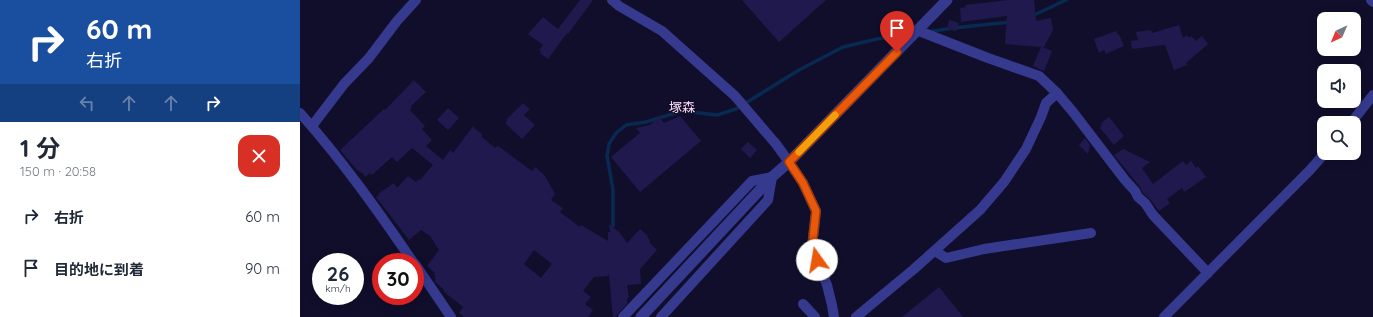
<!DOCTYPE html>
<html lang="ja">
<head>
<meta charset="utf-8">
<style>
	body { margin:0; font-family:Quicksand,"Noto Sans JP",sans-serif; background:#f2f2f3; color:#1f2937; height:100vh; display:flex; flex-direction:column; font-size:15px; white-space:nowrap }
	* { box-sizing:border-box; margin:0 }
	p { font-size:13px; color:#747a83 }
	.icon { flex:none; width:22px; height:22px; fill:none; stroke:currentColor; stroke-width:2; stroke-linecap:round; stroke-linejoin:round }
	.map { position:relative; flex:1; overflow:hidden }
	.drawer { display:flex; flex-direction:column; background:#fff; width:300px }
	.drawer>* { flex:none }
	.hud { background:#1a4fa0; color:#fff; overflow:hidden }
	.needle { width:26px; rotate:224deg }
	.controls { position:absolute; left:1017px; top:12px; display:grid; gap:8px }
	.controls a { display:grid; place-items:center; width:44px; height:44px; border-radius:8px; background:#fff; box-shadow:0 2px 10px #0003; font-size:20px }
	.speed { position:absolute; left:12px; top:253px; display:flex; gap:8px; font-size:20px; font-weight:700; text-align:center }
	.speed>* { display:grid; place-content:center; width:52px; height:52px; border-radius:50%; background:#fff; box-shadow:0 2px 10px #0003; line-height:1 }
	.speed small { font-size:10px; font-weight:400 }
	.speed .limit { border:6px solid #d22; background:#fff; color:#111 }
	.pin { position:absolute; display:grid; place-items:center; width:34px; height:34px; color:#fff; margin:-41px -17px; border-radius:50% 50% 50% 0; rotate:-45deg; box-shadow:0 0 4px #0007 }
	.pin .icon { rotate:45deg }
	.me { position:absolute; width:44px; margin:-22px; rotate:347deg; stroke-linejoin:round; filter:drop-shadow(0 0 3px #0008) }
	.turn { display:flex; align-items:center; gap:14px; height:84px; padding:0 20px; font-size:18px }
	.turn .icon { width:52px; height:52px; stroke-width:2.5 }
	.turn b { display:block; font-size:28px; line-height:34px }
	.lanes { display:flex; align-items:center; height:38px; padding:0 20px; background:#0003; justify-content:center; gap:20px; direction:ltr }
	.lanes .off { opacity:.35 }
	.round { display:grid; place-items:center; flex:none; width:42px; height:42px; border-radius:12px; background:#f2f2f3 }
	.head { display:flex; align-items:center; justify-content:space-between; height:68px; padding:0 20px }
	h1 { font-size:24px; font-weight:700; line-height:30px }
	ul { padding:0; list-style:none }
	li { display:flex; align-items:center; gap:12px; height:52px; padding:0 20px }
	li div { flex:1 }
	li b { display:block; font-size:15px }
	li em { font-style:normal }
	main { display:flex; flex:1; min-height:0 }
	.map>svg:first-child { display:block }
	.lines { fill:none; stroke-linecap:round; stroke-linejoin:round }
	.stream { stroke:#082951; stroke-width:3.5 }
	.building { fill:#1f194e; fill-rule:evenodd }
	.minor { stroke:#363a8e; stroke-width:10 }
	.tertiary { stroke:#363a8e; stroke-width:11 }
	.route-casing { stroke:#983908; stroke-width:10 }
	.route { stroke:#ea580c; stroke-width:7 }
	.slow { stroke:#f59e0b; stroke-width:7 }
	.labels { text-anchor:middle; stroke-width:3; stroke-linejoin:round; paint-order:stroke }
	.quarter-label { font-size:13px; fill:#ffdbf5; stroke:#110e2c }
</style>
</head>
<body>
<main>
<section class="drawer">
<div class="hud">
<div class="turn"><svg class="icon" aria-label="right" viewBox="0 0 24 24"><path d="M7 20v-9h11M14 6l5 5-5 5"/></svg><div><b>60 m</b>右折</div></div>
<div class="lanes"><svg class="icon off" aria-label="left" viewBox="0 0 24 24"><path d="M17 20v-9H6M10 6l-5 5 5 5"/></svg><svg class="icon off" aria-label="ahead" viewBox="0 0 24 24"><path d="M12 20V5M6 11l6-6 6 6"/></svg><svg class="icon off" aria-label="ahead" viewBox="0 0 24 24"><path d="M12 20V5M6 11l6-6 6 6"/></svg><svg class="icon" aria-label="right" viewBox="0 0 24 24"><path d="M7 20v-9h11M14 6l5 5-5 5"/></svg></div>
</div>
<div class="head"><div><h1>1 分</h1><p>150 m · 20:58</p></div><a class="round" style="background:#d93025;color:#fff"><svg class="icon" aria-label="close" viewBox="0 0 24 24"><path d="M6 6l12 12M18 6L6 18"/></svg></a></div>
<ul>
<li><svg class="icon" aria-label="right" viewBox="0 0 24 24"><path d="M7 20v-9h11M14 6l5 5-5 5"/></svg><div><b>右折</b></div><em>60 m</em></li>
<li><svg class="icon" aria-label="arrive" viewBox="0 0 24 24"><path d="M6 21V4h12l-3 4 3 4H6"/></svg><div><b>目的地に到着</b></div><em>90 m</em></li>
</ul>
</section>
<div class="map">
<svg width="1073" height="317" viewBox="0 0 1073 317">
	<rect width="100%" height="100%" fill="#110e2c"/>
	<g class="lines">
		<!-- stream -->
		<g class="stream">
			<polyline points="732,16 766,0"/>
			<polyline points="628,32 653,28 711,22"/>
			<polyline points="313,226 313,190 307,156 309,144 316,133 326,125 346,122 382,111 417,115 436,109 499,70 543,47 577,39 610,34"/>
		</g>
	</g>
	<!-- building -->
	<g class="building">
		<polygon points="280,0 293,0 268,34 267,33 248,59 240,53 241,51 239,50 243,45 228,34 243,17 258,29"/>
		<polygon points="442,0 526,0 479,42"/>
		<polygon points="708,0 734,0 736,21 751,18 753,30 744,47 742,47 752,51 744,71 733,66 741,47 705,44 707,16 661,22 660,8 666,7 665,5"/>
		<polygon points="649,20 659,23 656,31 647,29"/>
		<polygon points="879,25 883,38 887,35 889,38 891,36 896,41 902,36 908,44 886,63 887,65 874,70 865,45 832,49 831,41 838,40 836,32 851,30 852,33"/>
		<polygon points="816,31 818,35 819,34 824,46 806,54 804,50 799,53 794,39"/>
		<path d="M 114,80 L 126,92 L 111,106 L 112,107 L 110,110 L 125,126 L 122,129 L 132,140 L 126,146 L 143,160 L 150,150 L 153,153 L 174,125 L 174,128 L 182,134 L 181,136 L 195,148 L 198,146 L 232,171 L 235,167 L 242,173 L 245,176 L 255,194 L 251,200 L 263,208 L 260,212 L 280,227 L 281,225 L 308,241 L 308,232 L 310,232 L 309,224 L 319,232 L 327,243 L 340,229 L 348,236 L 347,237 L 350,240 L 349,242 L 357,250 L 340,269 L 341,284 L 327,285 L 329,298 L 327,298 L 327,304 L 315,317 L 313,317 L 309,274 L 308,276 L 294,277 L 283,291 L 291,297 L 285,304 L 293,310 L 288,317 L 164,317 L 159,313 L 163,307 L 143,291 L 144,290 L 134,281 L 136,279 L 134,278 L 136,276 L 134,275 L 135,273 L 127,266 L 139,250 L 130,236 L 121,230 L 109,240 L 76,197 L 79,195 L 78,194 L 94,183 L 97,188 L 108,176 L 116,182 L 119,179 L 120,180 L 133,165 L 112,148 L 97,162 L 92,157 L 72,175 L 70,173 L 65,177 L 62,172 L 61,173 L 58,170 L 57,170 L 40,150 L 84,109 L 85,110 ZM 234,250 L 252,264 L 241,278 L 224,264 Z"/>
		<polygon points="223,103 230,109 224,115 235,125 222,139 205,123 207,122 206,120"/>
		<polygon points="148,108 159,118 148,130 137,120"/>
		<polygon points="380,116 401,141 340,192 311,157 340,133 336,128 350,125 359,117 364,123"/>
		<polygon points="809,117 824,136 814,145 800,128 802,125 801,123"/>
		<polygon points="785,138 790,145 788,154 779,145"/>
		<polygon points="448,142 457,150 450,158 441,149"/>
		<polygon points="823,149 850,162 842,168 853,184 883,161 886,165 891,161 896,168 898,166 906,177 884,192 882,188 867,199 870,203 859,211 850,199 843,193 840,187 814,155"/>
		<polygon points="639,287 663,317 602,317"/>
	</g>
	<g class="lines">
		<!-- minor -->
		<g class="minor">
			<polyline points="312,0 319,6 362,31 435,96 476,144 489,162 503,183 516,211 512,247 527,285 532,305 534,317"/>
			<polyline points="1071,0 1073,2"/>
			<polyline points="619,31 688,58 739,76 757,93 773,112 825,180 835,191 838,197 845,203 853,215 908,273"/>
			<path d="M 0,113 C 42,160 78,211 113,262"/>
			<polyline points="1051,123 1073,95"/>
			<polyline points="12,126 44,84 69,58 97,21 116,0"/>
			<polyline points="635,251 646,258 684,249 791,233"/>
			<polyline points="115,264 151,317"/>
			<polyline points="503,304 515,317"/>
			<polyline points="323,317 452,181 472,177 468,200 361,317"/>
			<polyline points="556,317 614,269 680,210 704,182 726,149 741,117 746,103 757,93"/>
			<polyline points="864,317 1010,170 1025,153"/>
		</g>
		<!-- tertiary -->
		<polyline class="tertiary" points="341,317 472,177 489,162 647,0"/>
	</g>
	<g class="lines">
		<!-- route casing -->
		<g class="route-casing">
			<polyline id="route" points="517,260 512,247 516,211 503,183 489,162 597,52"/>
		</g>
		<!-- route -->
		<use href="#route" class="route"/>
		<!-- slow -->
		<polyline class="slow" points="499,152 535,115"/>
	</g>
	<g class="labels">
		<!-- quarter labels -->
		<g class="quarter-label">
			<text x="382" y="112">塚森</text>
		</g>
	</g>
</svg>
<div class="controls">
<a><svg class="needle" viewBox="-14 -14 28 28"><path d="M0-13l5 13h-10z" fill="#e53935"/><path d="M0 13l5-13h-10z" fill="#747a83"/></svg></a>
<a><svg class="icon" aria-label="sound" viewBox="0 0 24 24"><path d="M4 9h4l5-4v14l-5-4H4zM17 9q2 3 0 6"/></svg></a>
<a><svg class="icon" aria-label="search" viewBox="0 0 24 24"><circle cx="10" cy="10" r="6"/><path d="M15 15l6 6"/></svg></a>
</div>
<div class="speed"><div>26<small>km/h</small></div><div class="limit">30</div></div>
<div class="pin" style="left:597px;top:52px;background:#d93025"><svg class="icon" aria-label="arrive" viewBox="0 0 24 24"><path d="M6 21V4h12l-3 4 3 4H6"/></svg></div>
<svg class="me" style="left:517px;top:260px" viewBox="-20 -20 40 40"><circle r="19" fill="#fff"/><path d="M0-13L10 11 0 6-10 11z" fill="#ea580c"/></svg>
</div>
</main>
</body>
</html>
